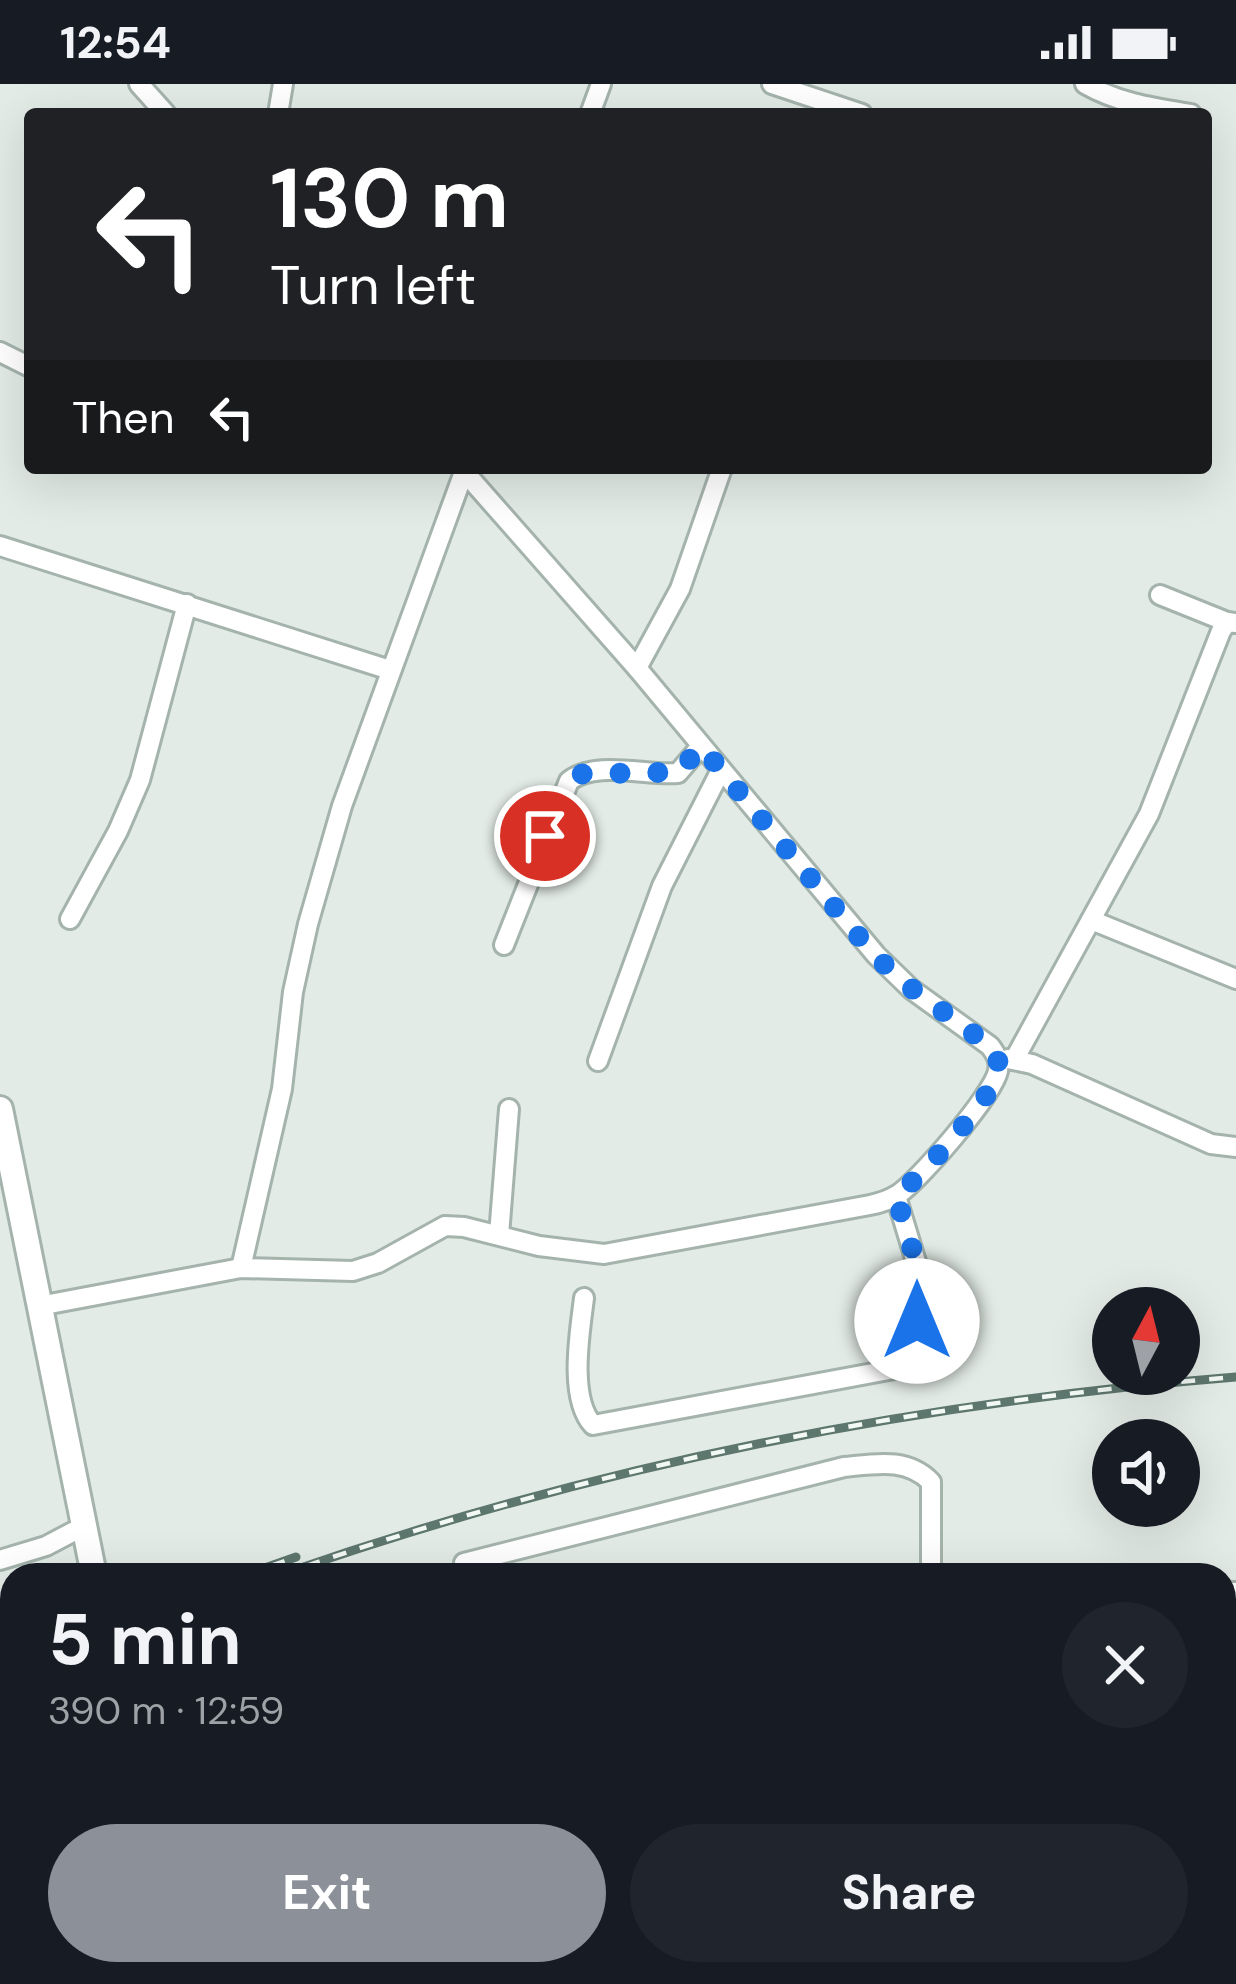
<!DOCTYPE html>
<html lang="en">
<head>
<meta charset="utf-8">
<style>
	body { margin:0; font-family:"DM Sans",sans-serif; background:#20242c; color:#f1f3f6; height:100vh; display:flex; flex-direction:column; font-size:45px; white-space:nowrap }
	* { box-sizing:border-box; margin:0 }
	p { font-size:39px; color:#9ea1a6 }
	.icon { flex:none; width:66px; height:66px; fill:none; stroke:currentColor; stroke-width:2; stroke-linecap:round; stroke-linejoin:round }
	.map { position:relative; flex:1; overflow:hidden }
	.sheet { position:absolute; left:0px; top:1479px; width:1236px; height:423px; display:flex; flex-direction:column; background:#171b24; border-radius:36px 36px 0 0; box-shadow:0 12px 48px #0002 }
	.sheet>* { flex:none }
	.top-card { position:absolute; left:24px; top:24px; width:1188px; height:366px; border-radius:12px; box-shadow:0 12px 48px #0002; background:#202124; color:#fff; overflow:hidden }
	.needle { width:78px; rotate:7deg }
	.fabs { position:absolute; left:1092px; top:1203px; display:grid; gap:24px }
	.fabs a { display:grid; place-items:center; width:108px; height:108px; border-radius:50%; background:#171b24; box-shadow:0 12px 48px #0002; font-size:60px }
	.pin { position:absolute; display:grid; place-items:center; width:102px; height:102px; color:#fff; margin:-51px; border:6px solid #fff; border-radius:50%; box-shadow:0 3px 12px #0007 }
	.me { position:absolute; width:132px; margin:-66px; rotate:0deg; stroke-linejoin:round; filter:drop-shadow(0 0 9px #0008) }
	.turn { display:flex; align-items:center; gap:42px; height:252px; padding:0 48px; font-size:54px }
	.turn .icon { width:156px; height:156px; stroke-width:2.5 }
	.turn b { display:block; font-size:84px; line-height:102px }
	.then { display:flex; align-items:center; height:114px; padding:0 48px; background:#0003; gap:24px; font-size:45px }
	.round { display:grid; place-items:center; flex:none; width:126px; height:126px; border-radius:63px; background:#20242c }
	.summary { display:flex; align-items:center; justify-content:space-between; height:204px; padding:0 48px }
	h1 { font-size:72px; font-weight:700; line-height:90px }
	.cta { display:flex; gap:24px; margin-top:auto; padding:24px 48px }
	.cta a { flex:1; height:138px; border-radius:72px; background:#8c9099; color:#fff; font-size:48px; font-weight:700; line-height:138px; text-align:center }
	.cta a+a { background:#20242c; color:#f1f3f6 }
	.status { display:flex; justify-content:space-between; align-items:center; height:84px; padding:0 60px; background:#171b24; direction:ltr }
	.status svg { height:33px; fill:currentColor }
	.map>svg:first-child { display:block }
	.lines { fill:none; stroke-linecap:round; stroke-linejoin:round }
	.minor-casing { stroke:#a5b3ad; stroke-width:24 }
	.tertiary-casing { stroke:#a5b3ad; stroke-width:30 }
	.minor { stroke:#fff; stroke-width:18 }
	.tertiary { stroke:#fff; stroke-width:24 }
	.rail-casing { stroke:#5d766e; stroke-width:9 }
	.rail { stroke:#f2f8f4; stroke-width:4.5; stroke-dasharray:14; stroke-linecap:butt }
	.route { stroke:#1a73e8; stroke-width:21; stroke-dasharray:0 37.8 }
</style>
</head>
<body>
<div class="status"><b>12:54</b><svg viewBox="0 0 49 12"><path d="M0 12V9h3v3zM5 12V6h3v6zM10 12V3h3v9zM15 12V0h3v12zM26 1h20v11H26zM47 4h2v5h-2z"/></svg></div>
<div class="map">
<svg width="1236" height="1900" viewBox="0 0 1236 1900">
	<rect width="100%" height="100%" fill="#e2ebe6"/>
	<g class="lines">
		<!-- minor casing -->
		<g class="minor-casing">
			<g id="minor">
				<polyline points="139,0 166,30"/>
				<polyline points="772,0 862,30"/>
				<path d="M 1085,0 C 1118,19 1154,24 1191,30"/>
				<polyline points="278,30 283,0"/>
				<polyline points="590,30 601,0"/>
				<polyline points="0,268 30,283"/>
				<polyline points="0,462 390,586"/>
				<polyline points="1160,511 1227,538"/>
				<polyline points="637,584 680,505 722,384"/>
				<polyline points="70,835 118,747 140,696 187,520"/>
				<polyline points="1091,836 1236,895"/>
				<path d="M 504,861 L 569,697 C 596,676 646,692 678,689 L 701,662"/>
				<polyline points="1008,975 1032,980 1211,1060 1236,1063"/>
				<polyline points="1014,976 1149,730 1221,547 1227,538 1236,539"/>
				<polyline points="598,977 662,802 721,686"/>
				<polyline points="499,1151 509,1025"/>
				<polyline points="241,1184 282,1005 293,908 308,840 342,722 464,388"/>
				<path d="M 584,1214 C 580,1247 568,1314 593,1341 L 905,1283 L 915,1270 L 917,1181 L 896,1112"/>
				<path d="M 39,1222 L 241,1184 L 353,1187 L 378,1179 L 445,1142 L 464,1143 L 539,1162 L 604,1170 L 870,1121 C 880,1119 889,1116 897,1111 C 918,1098 993,1011 998,987 C 1000,977 996,970 990,962 L 911,905 L 876,871 L 637,584 L 461,384"/>
				<polyline points="0,1476 46,1462 84,1442"/>
				<path d="M 464,1479 L 844,1383 C 875,1380 907,1373 931,1398 L 931,1491"/>
				<polyline points="1224,1508 1236,1508"/>
				<polyline points="1224,1730 1236,1701"/>
				<polyline points="965,1890 965,1900"/>
				<polyline points="367,1900 370,1890"/>
				<polyline points="681,1900 686,1890"/>
				<polyline points="1164,1900 1168,1890"/>
			</g>
		</g>
		<!-- tertiary casing -->
		<g class="tertiary-casing">
			<g id="tertiary">
				<polyline points="0,1025 94,1491"/>
				<polyline points="20,1900 25,1890"/>
			</g>
		</g>
		<!-- minor -->
		<use href="#minor" class="minor"/>
		<!-- tertiary -->
		<use href="#tertiary" class="tertiary"/>
		<!-- rail casing -->
		<g class="rail-casing">
			<g id="rail">
				<polyline points="245,1491 296,1473"/>
				<path d="M 280,1491 C 589,1383 910,1319 1236,1293"/>
				<polyline points="0,1589 12,1584"/>
			</g>
		</g>
		<!-- rail -->
		<use href="#rail" class="rail"/>
	</g>
	<g class="lines">
		<!-- route -->
		<path class="route" d="M 545,752 L 559,715 L 577,690 L 679,688 L 701,662 L 875,872 L 911,904 L 990,962 C 996,971 1000,977 998,988 C 992,1015 919,1095 896,1112 L 917,1181 L 917,1237"/>
	</g>
</svg>
<div class="fabs">
<a><svg class="needle" viewBox="-14 -14 28 28"><path d="M0-13l5 13h-10z" fill="#e53935"/><path d="M0 13l5-13h-10z" fill="#9ea1a6"/></svg></a>
<a><svg class="icon" aria-label="sound" viewBox="0 0 24 24"><path d="M4 9h4l5-4v14l-5-4H4zM17 9q2 3 0 6"/></svg></a>
</div>
<div class="pin" style="left:545px;top:752px;background:#d93025"><svg class="icon" aria-label="arrive" viewBox="0 0 24 24"><path d="M6 21V4h12l-3 4 3 4H6"/></svg></div>
<svg class="me" style="left:917px;top:1237px" viewBox="-20 -20 40 40"><circle r="19" fill="#fff"/><path d="M0-13L10 11 0 6-10 11z" fill="#1a73e8"/></svg>
<div class="top-card">
<div class="turn"><svg class="icon" aria-label="left" viewBox="0 0 24 24"><path d="M17 20v-9H6M10 6l-5 5 5 5"/></svg><div><b>130 m</b>Turn left</div></div>
<div class="then">Then<svg class="icon" aria-label="left" viewBox="0 0 24 24"><path d="M17 20v-9H6M10 6l-5 5 5 5"/></svg></div>
</div>
<section class="sheet">
<div class="summary"><div><h1>5 min</h1><p>390 m · 12:59</p></div><a class="round"><svg class="icon" aria-label="close" viewBox="0 0 24 24"><path d="M6 6l12 12M18 6L6 18"/></svg></a></div>
<div class="cta"><a>Exit</a><a>Share</a></div>
</section>
</div>
</body>
</html>
